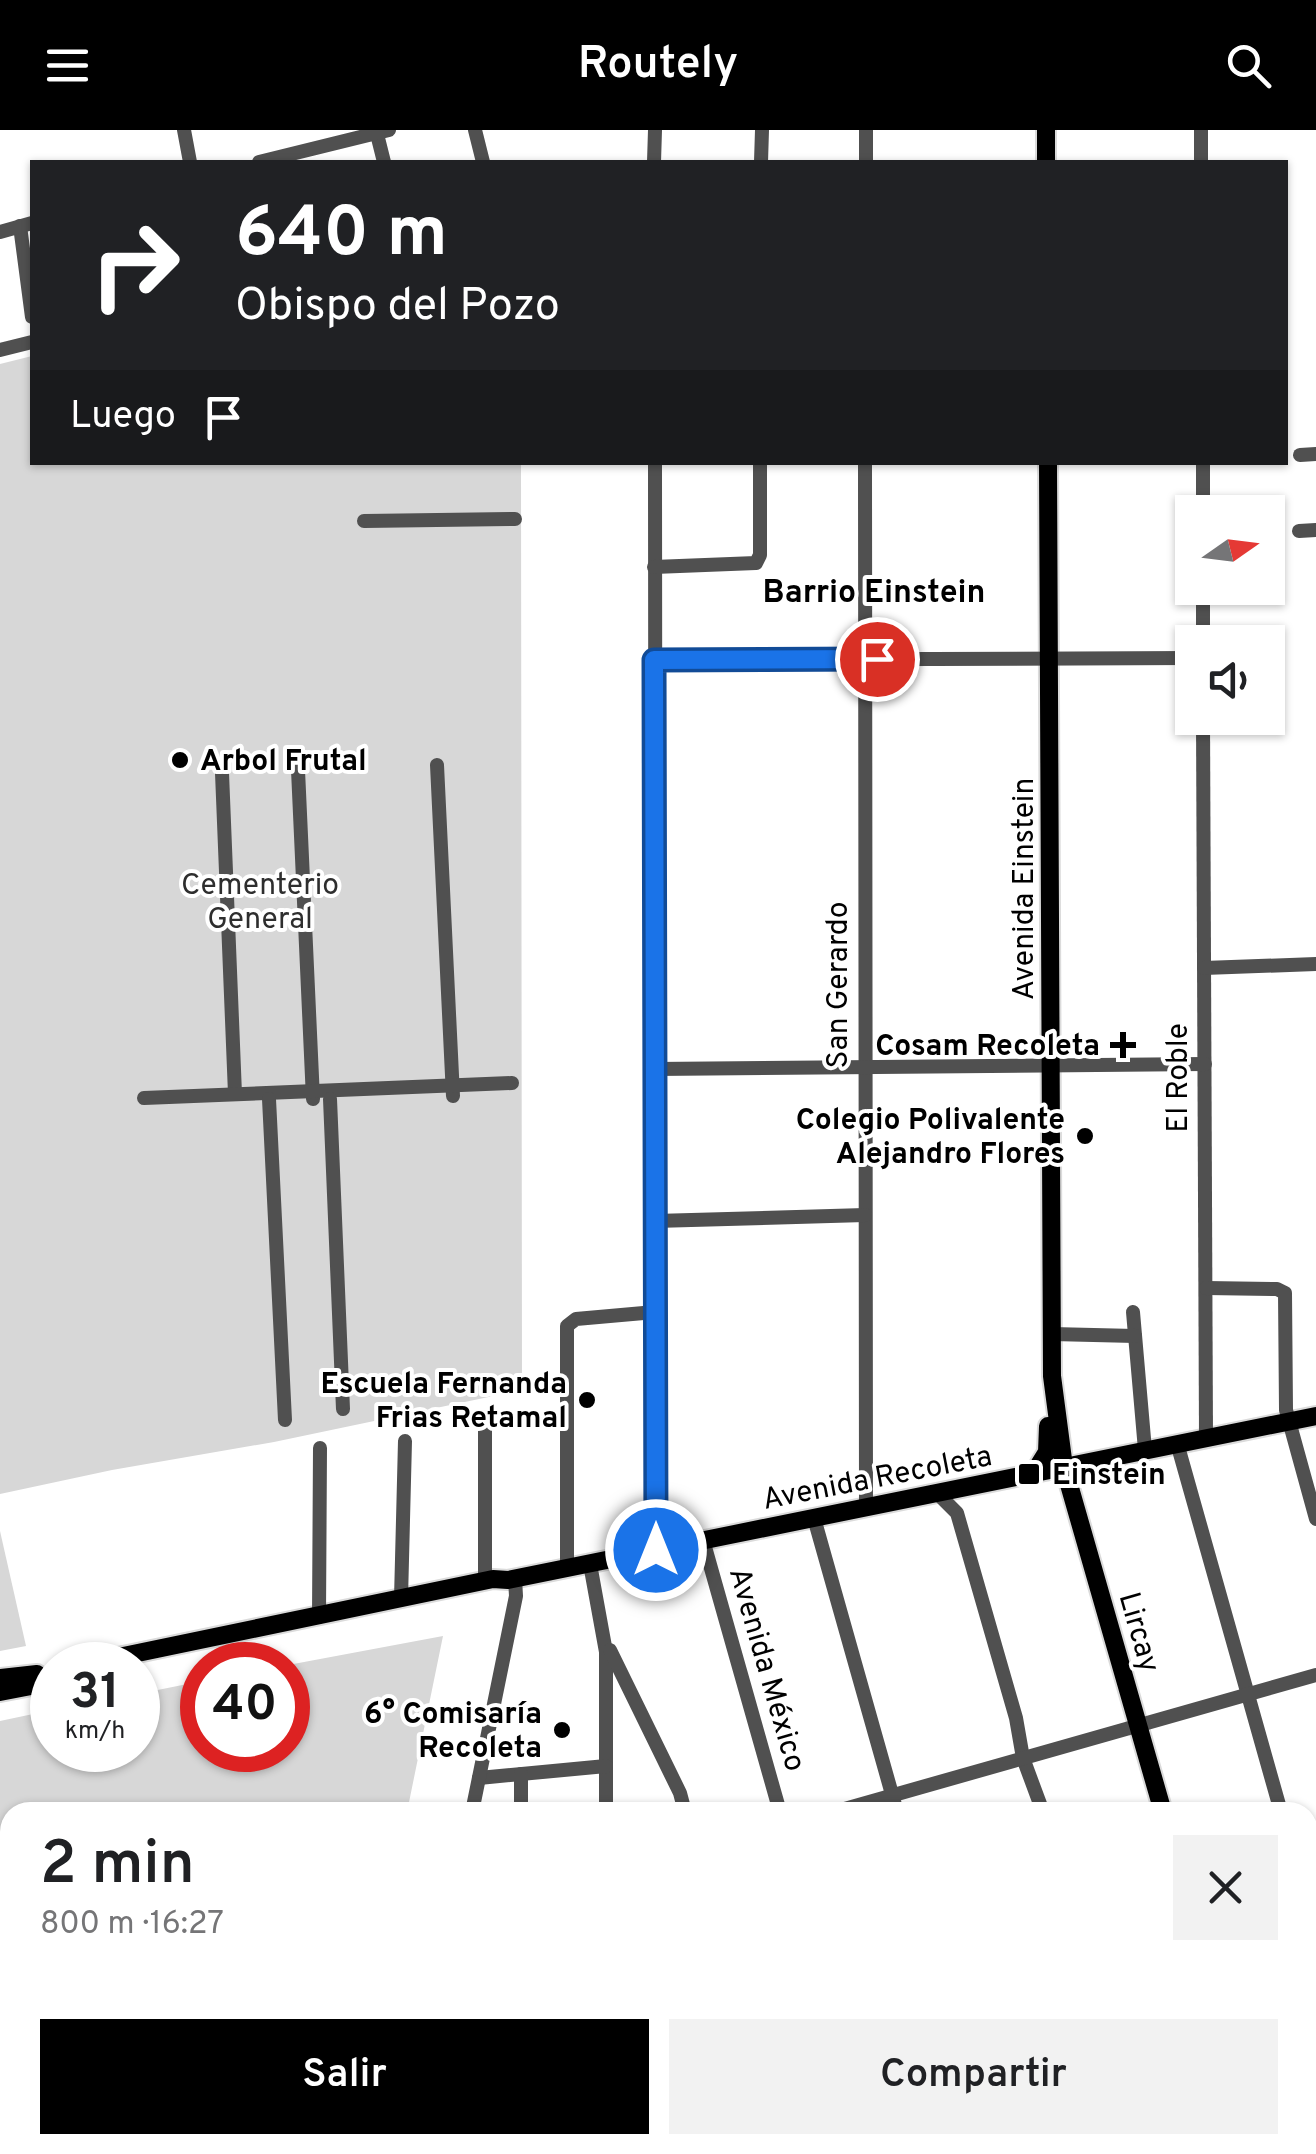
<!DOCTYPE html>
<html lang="es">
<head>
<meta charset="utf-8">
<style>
	body { margin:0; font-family:Overpass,sans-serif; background:#f2f2f2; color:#202124; height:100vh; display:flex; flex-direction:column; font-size:38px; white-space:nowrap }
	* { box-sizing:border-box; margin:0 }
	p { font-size:32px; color:#757577 }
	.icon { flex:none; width:55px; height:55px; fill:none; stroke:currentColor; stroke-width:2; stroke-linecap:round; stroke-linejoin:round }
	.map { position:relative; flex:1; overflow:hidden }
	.sheet { position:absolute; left:0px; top:1672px; width:1318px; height:352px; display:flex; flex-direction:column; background:#fff; border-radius:30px 30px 0 0; box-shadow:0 2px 8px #0004 }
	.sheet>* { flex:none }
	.guide { position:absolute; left:30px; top:30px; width:1258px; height:305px; border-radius:0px; box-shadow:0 2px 8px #0004; background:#202124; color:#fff; overflow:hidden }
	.needle { width:65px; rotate:76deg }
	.buttons { position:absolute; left:1175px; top:365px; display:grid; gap:20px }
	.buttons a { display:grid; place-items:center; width:110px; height:110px; border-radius:0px; background:#fff; box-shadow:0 2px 8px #0004; font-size:50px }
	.speed { position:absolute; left:30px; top:1512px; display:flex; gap:20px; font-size:50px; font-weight:700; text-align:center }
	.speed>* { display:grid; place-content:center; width:130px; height:130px; border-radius:50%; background:#fff; box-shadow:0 2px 8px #0004; line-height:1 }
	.speed small { font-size:25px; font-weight:400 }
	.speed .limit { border:15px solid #d22; background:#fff; color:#111 }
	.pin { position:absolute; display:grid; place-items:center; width:85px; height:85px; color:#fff; margin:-42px; border:5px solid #fff; border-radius:50%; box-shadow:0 2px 10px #0007 }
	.me { position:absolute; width:110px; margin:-55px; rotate:0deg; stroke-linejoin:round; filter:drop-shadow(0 0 8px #0008) }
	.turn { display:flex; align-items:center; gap:35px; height:210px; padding:0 40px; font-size:45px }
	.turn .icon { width:130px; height:130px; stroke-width:2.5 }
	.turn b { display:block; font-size:70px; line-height:85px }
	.then { display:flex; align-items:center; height:95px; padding:0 40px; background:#0003; gap:20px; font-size:38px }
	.round { display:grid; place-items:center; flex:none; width:105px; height:105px; border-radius:0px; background:#f2f2f2 }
	.overview { display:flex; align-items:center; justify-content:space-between; height:170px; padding:0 40px }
	h1 { font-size:60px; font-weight:600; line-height:75px }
	.action { display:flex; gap:20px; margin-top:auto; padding:20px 40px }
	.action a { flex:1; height:115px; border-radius:0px; background:#000; color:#fff; font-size:40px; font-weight:600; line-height:115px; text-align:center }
	.action a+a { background:#f2f2f2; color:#202124 }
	header { display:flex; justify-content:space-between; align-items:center; height:130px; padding:0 40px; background:#000; color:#fff; font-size:45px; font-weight:600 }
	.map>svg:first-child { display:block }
	.green { fill:#d7d7d7 }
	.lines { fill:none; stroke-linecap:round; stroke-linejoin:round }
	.major-casing { stroke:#dbdbdb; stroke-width:22 }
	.minor { stroke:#505050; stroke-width:14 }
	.major { stroke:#000; stroke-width:18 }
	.route-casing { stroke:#114b97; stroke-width:25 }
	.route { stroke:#1a73e8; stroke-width:18 }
	.poi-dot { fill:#000; stroke:#fff; stroke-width:4 }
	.labels { text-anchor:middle; stroke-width:8; stroke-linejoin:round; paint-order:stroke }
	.poi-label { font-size:30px; font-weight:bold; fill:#000; stroke:#fff; text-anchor:end }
	.park-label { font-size:30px; fill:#2e2e2e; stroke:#fff }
	.street-label { font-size:30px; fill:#000; stroke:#fff }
	.neighbourhood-label { font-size:32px; font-weight:bold; fill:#000; stroke:#fff }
</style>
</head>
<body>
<header><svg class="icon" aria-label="menu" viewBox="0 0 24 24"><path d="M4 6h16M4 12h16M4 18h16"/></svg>Routely<svg class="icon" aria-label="search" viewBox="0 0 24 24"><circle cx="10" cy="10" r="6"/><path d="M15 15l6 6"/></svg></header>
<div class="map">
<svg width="1316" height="2024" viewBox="0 0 1316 2024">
	<rect width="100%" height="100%" fill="#fff"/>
	<!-- green -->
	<g class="green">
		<polygon points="32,226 32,332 521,333 522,1260 274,1312 112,1340 0,1364 0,234"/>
		<polygon points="0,1401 26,1516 0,1521"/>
		<polygon points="443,1506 407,1682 10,1682 10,1967 0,1971 0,1591 52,1580 52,1620 138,1620 138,1564 202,1551 202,1620 288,1620 288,1535"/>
		<polygon points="62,2015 231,2015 220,2024 66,2024"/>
	</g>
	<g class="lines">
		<!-- major casing -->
		<g class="major-casing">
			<g id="major">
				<polyline points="1046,0 1046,32"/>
				<polyline points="1048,332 1052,1246 1064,1337 1163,1682"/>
				<polyline points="1034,1343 1047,1322 1048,1296"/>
				<polyline points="80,1535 493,1449 508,1450 1316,1286"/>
				<polyline points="0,1548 37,1544"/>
				<polyline points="0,1562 52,1552"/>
				<polyline points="1257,2015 1260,2024"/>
			</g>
		</g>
		<!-- minor -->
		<g class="minor">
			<polyline points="184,0 190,32"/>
			<polyline points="376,0 384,32"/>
			<polyline points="475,0 483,32"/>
			<polyline points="1201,0 1201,32"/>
			<polyline points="259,32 389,0"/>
			<polyline points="654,32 655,0"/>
			<polyline points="761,32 762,0"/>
			<polyline points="866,32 866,0"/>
			<polyline points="20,96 32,187"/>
			<polyline points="0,102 32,93"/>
			<polyline points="0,220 32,212"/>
			<polyline points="1300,325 1316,324"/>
			<polyline points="655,332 656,1420"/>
			<polyline points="865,332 866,1377"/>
			<polyline points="1203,332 1203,382"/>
			<polyline points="364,391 515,389"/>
			<polyline points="1299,401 1316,400"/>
			<polyline points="654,437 756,433 760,425 760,332"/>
			<polyline points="1203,458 1203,512"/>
			<polyline points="654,530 1192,528"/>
			<polyline points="1203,588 1206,1308"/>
			<polyline points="437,635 453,966"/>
			<polyline points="298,640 313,969"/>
			<polyline points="222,643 235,964"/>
			<polyline points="1204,838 1316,834"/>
			<polyline points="655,939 1205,934"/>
			<polyline points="144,968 512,953"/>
			<polyline points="269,969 285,1290"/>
			<polyline points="330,969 343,1279"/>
			<polyline points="655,1091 865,1085"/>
			<polyline points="1206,1158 1277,1159 1285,1163 1286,1280 1316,1389"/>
			<polyline points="1133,1182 1145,1320"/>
			<polyline points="1052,1204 1135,1206"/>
			<polyline points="1177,1313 1281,1682"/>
			<polyline points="937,1363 957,1383 1016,1588 1023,1628 1043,1682"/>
			<polyline points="814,1388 897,1682"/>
			<polyline points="703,1410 780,1682"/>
			<polyline points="590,1434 606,1522 606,1682"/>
			<polyline points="567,1438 567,1196 576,1189 655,1182"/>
			<polyline points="485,1451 485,1287"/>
			<polyline points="401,1469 405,1311"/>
			<polyline points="319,1487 320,1318"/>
			<polyline points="610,1520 680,1663 685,1682"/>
			<polyline points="479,1648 606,1636"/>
			<polyline points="472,1682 516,1466 515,1449"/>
			<polyline points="521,1682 521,1644"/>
			<polyline points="834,1682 1316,1545"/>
			<polyline points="1308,1778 1316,1808"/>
			<polyline points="0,1911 10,1908"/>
			<polyline points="430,2015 431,2024"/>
			<polyline points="683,2015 683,2024"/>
			<polyline points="873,2015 875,2024"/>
			<polyline points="991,2015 994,2024"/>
			<polyline points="1136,2015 1139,2024"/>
			<polyline points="521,2024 521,2015"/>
			<polyline points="604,2024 604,2015"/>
			<polyline points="782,2024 782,2015"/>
		</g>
		<!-- major -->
		<use href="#major" class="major"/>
	</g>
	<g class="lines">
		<!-- route casing -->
		<g class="route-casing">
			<polyline id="route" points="656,1420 654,530 877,529"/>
		</g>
		<!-- route -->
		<use href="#route" class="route"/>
	</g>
	<!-- markers -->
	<g class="poi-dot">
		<circle cx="180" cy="630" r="10"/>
		<path d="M1118 900h10v10h10v10h-10v10h-10v-10h-10v-10h10z"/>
		<circle cx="1085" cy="1006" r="10"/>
		<circle cx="587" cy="1270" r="10"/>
		<rect x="1017" y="1332" width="24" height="24" rx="5"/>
		<circle cx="562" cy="1600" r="10"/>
	</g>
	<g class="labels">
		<!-- poi labels -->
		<g class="poi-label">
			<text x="200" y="640" text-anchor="start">Arbol Frutal</text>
			<text x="1100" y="925">Cosam Recoleta</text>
			<text x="1065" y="999">Colegio Polivalente<tspan x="1065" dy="34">Alejandro Flores</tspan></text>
			<text x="567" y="1263">Escuela Fernanda<tspan x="567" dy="34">Frias Retamal</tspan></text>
			<text x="1052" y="1354" text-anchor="start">Einstein</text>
			<text x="542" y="1593">6° Comisaría<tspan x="542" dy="34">Recoleta</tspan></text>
		</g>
		<!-- park labels -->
		<g class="park-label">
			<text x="260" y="764">Cementerio<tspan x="260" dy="34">General</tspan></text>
		</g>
		<!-- street labels -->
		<g class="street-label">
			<text transform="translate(1023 759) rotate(-90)" y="10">Avenida Einstein</text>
			<text transform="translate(837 855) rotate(-90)" y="10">San Gerardo</text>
			<text transform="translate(1177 948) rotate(-90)" y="10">El Roble</text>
			<text transform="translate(877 1347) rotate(-11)" y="10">Avenida Recoleta</text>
			<text transform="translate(1140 1502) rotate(74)" y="10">Lircay</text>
			<text transform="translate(768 1539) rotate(74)" y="10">Avenida México</text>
		</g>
		<!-- neighbourhood labels -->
		<g class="neighbourhood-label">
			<text x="874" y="472">Barrio Einstein</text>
		</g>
	</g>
</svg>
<div class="buttons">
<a><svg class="needle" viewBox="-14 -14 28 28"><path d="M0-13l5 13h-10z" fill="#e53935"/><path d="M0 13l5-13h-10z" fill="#757577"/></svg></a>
<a><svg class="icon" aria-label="sound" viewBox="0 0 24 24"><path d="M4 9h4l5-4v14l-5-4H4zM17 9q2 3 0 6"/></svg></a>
</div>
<div class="speed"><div>31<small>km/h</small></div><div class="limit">40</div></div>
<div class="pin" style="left:877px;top:529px;background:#d93025"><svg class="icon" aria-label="arrive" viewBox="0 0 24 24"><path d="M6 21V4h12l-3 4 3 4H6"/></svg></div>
<svg class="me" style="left:656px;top:1420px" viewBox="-20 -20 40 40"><circle r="17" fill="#1a73e8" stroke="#fff" stroke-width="3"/><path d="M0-11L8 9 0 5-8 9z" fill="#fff"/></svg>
<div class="guide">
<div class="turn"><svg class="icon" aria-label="right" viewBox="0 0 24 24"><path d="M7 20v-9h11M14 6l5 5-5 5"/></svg><div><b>640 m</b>Obispo del Pozo</div></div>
<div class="then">Luego<svg class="icon" aria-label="arrive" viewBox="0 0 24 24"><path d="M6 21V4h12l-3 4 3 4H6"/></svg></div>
</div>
<section class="sheet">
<div class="overview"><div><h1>2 min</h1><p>800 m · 16:27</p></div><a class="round"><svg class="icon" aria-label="close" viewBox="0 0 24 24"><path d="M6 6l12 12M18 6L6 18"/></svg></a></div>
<div class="action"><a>Salir</a><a>Compartir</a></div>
</section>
</div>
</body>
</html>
